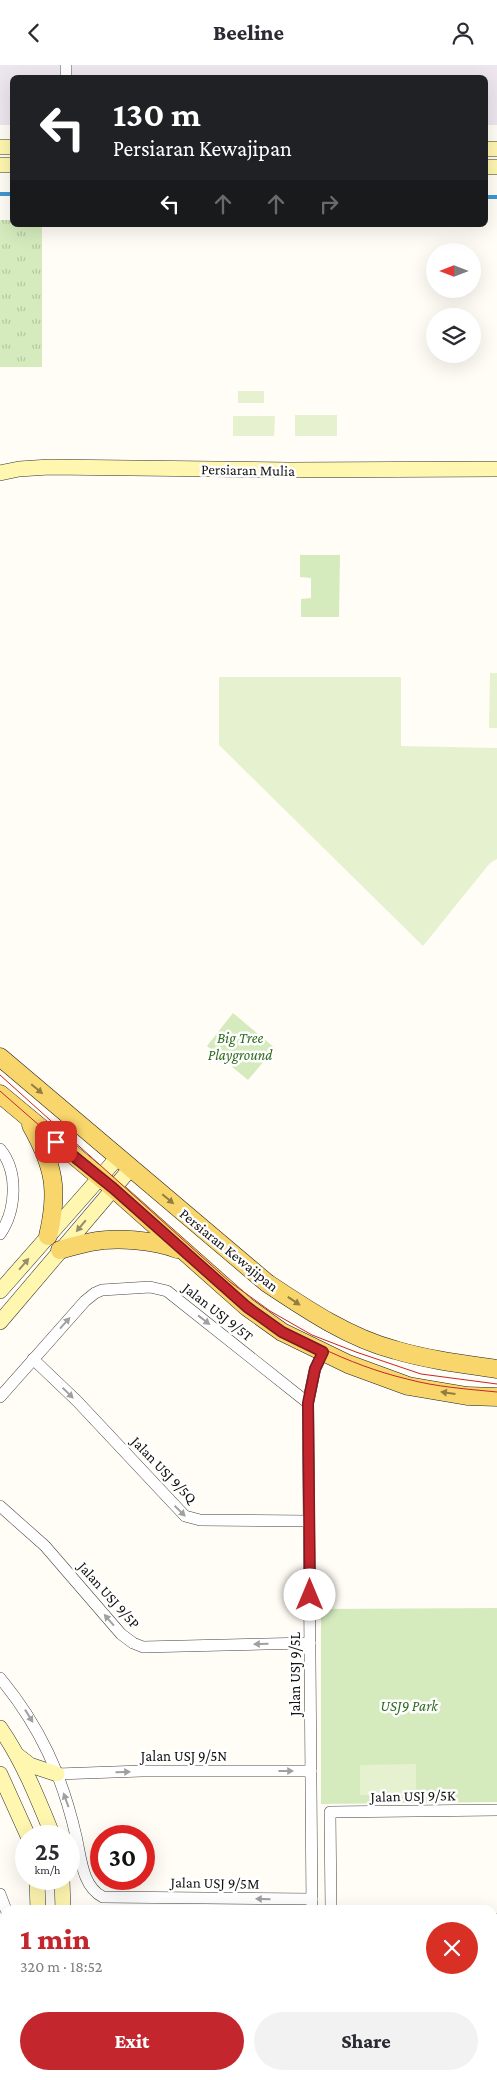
<!DOCTYPE html>
<html lang="en">
<head>
<meta charset="utf-8">
<style>
	body { margin:0; font-family:"Crimson Pro",serif; background:#f2f2f3; color:#2b2b33; height:100vh; display:flex; flex-direction:column; font-size:19px; white-space:nowrap }
	* { box-sizing:border-box; margin:0 }
	p { font-size:16px; color:#7c7c81 }
	.icon { flex:none; width:28px; height:28px; fill:none; stroke:currentColor; stroke-width:2; stroke-linecap:round; stroke-linejoin:round }
	.map { position:relative; flex:1; overflow:hidden }
	.sheet { position:absolute; left:0px; top:1840px; width:498px; height:175px; display:flex; flex-direction:column; background:#fff; border-radius:15px 15px 0 0; box-shadow:0 5px 20px #0002 }
	.sheet>* { flex:none }
	.banner { position:absolute; left:10px; top:10px; width:478px; height:152px; border-radius:8px; box-shadow:0 5px 20px #0002; background:#202124; color:#fff; overflow:hidden }
	.needle { width:32px; rotate:270deg }
	.fabs { position:absolute; left:426px; top:178px; display:grid; gap:10px }
	.fabs a { display:grid; place-items:center; width:55px; height:55px; border-radius:50%; background:#fff; box-shadow:0 5px 20px #0002; font-size:25px }
	.speed { position:absolute; left:15px; top:1760px; display:flex; gap:10px; font-size:25px; font-weight:700; text-align:center }
	.speed>* { display:grid; place-content:center; width:65px; height:65px; border-radius:50%; background:#fff; box-shadow:0 5px 20px #0002; line-height:1 }
	.speed small { font-size:12px; font-weight:400 }
	.speed .limit { border:8px solid #d22; background:#fff; color:#111 }
	.pin { position:absolute; display:grid; place-items:center; width:42px; height:42px; color:#fff; margin:-21px; border-radius:10px; box-shadow:0 2px 8px #0006 }
	.me { position:absolute; width:55px; margin:-28px; rotate:0deg; stroke-linejoin:round; filter:drop-shadow(0 0 4px #0008) }
	.turn { display:flex; align-items:center; gap:18px; height:105px; padding:0 20px; font-size:22px }
	.turn .icon { width:65px; height:65px; stroke-width:2.5 }
	.turn b { display:block; font-size:35px; line-height:42px }
	.lanes { display:flex; align-items:center; height:48px; padding:0 20px; background:#0003; justify-content:center; gap:25px; direction:ltr }
	.lanes .off { opacity:.35 }
	.round { display:grid; place-items:center; flex:none; width:52px; height:52px; border-radius:26px; background:#f2f2f3 }
	.overview { display:flex; align-items:center; justify-content:space-between; height:85px; padding:0 20px }
	h1 { font-size:30px; font-weight:800; line-height:38px; color:#c4262e }
	.cta { display:flex; gap:10px; margin-top:auto; padding:10px 20px }
	.cta a { flex:1; height:58px; border-radius:30px; background:#c4262e; color:#fff; font-size:20px; font-weight:800; line-height:58px; text-align:center }
	.cta a+a { background:#f2f2f3; color:#2b2b33 }
	header { display:flex; justify-content:space-between; align-items:center; height:65px; padding:0 20px; background:#fff; font-size:22px; font-weight:800 }
	.map>svg:first-child { display:block }
	.industrial { fill:#eee6ef }
	.grass { fill:url(#grass-tufts) }
	.park { fill:#d5ebbd }
	.pitch { fill:#e6f2cf }
	.lines { fill:none; stroke-linecap:round; stroke-linejoin:round }
	.stream { stroke:#3f96cf; stroke-width:4 }
	.street-casing { stroke:#444; stroke-width:12 }
	.secondary-casing { stroke:#333; stroke-width:16 }
	.primary-casing { stroke:#222; stroke-width:19 }
	.street { stroke:#fff; stroke-width:11 }
	.secondary { stroke:#fff6b0; stroke-width:15 }
	.primary { stroke:#f9d66b; stroke-width:18 }
	.tram { stroke:#c4262e; stroke-width:1 }
	.oneway { fill:#917d42 }
	.oneway2 { fill:#948f68 }
	.oneway3 { fill:#a0a0a0 }
	.route-casing { stroke:#7f191e; stroke-width:12 }
	.route { stroke:#c4262e; stroke-width:9 }
	.labels { text-anchor:middle; stroke-width:5; stroke-linejoin:round; paint-order:stroke }
	.street-label { font-size:15px; fill:#111; stroke:#fff }
	.park-label { font-size:15px; font-style:italic; fill:#2f6b1f; stroke:#fff }
</style>
</head>
<body>
<header><svg class="icon" aria-label="back" viewBox="0 0 24 24"><path d="M15 5l-7 7 7 7"/></svg>Beeline<svg class="icon" aria-label="person" viewBox="0 0 24 24"><circle cx="12" cy="8" r="4"/><path d="M4 21q1-7 8-7t8 7"/></svg></header>
<div class="map">
<svg width="497" height="2015" viewBox="0 0 497 2015">
	<defs>
		<pattern id="grass-tufts" width="24" height="20" patternUnits="userSpaceOnUse" patternTransform="scale(1.25)"><rect width="24" height="20" fill="#d5ebbd"/><path d="M3 7l-1-3M5 7V3M7 7l1-3M15 17l-1-3M17 17v-4M19 17l1-3" fill="none" stroke="#b6c8a1"/></pattern>
	</defs>
	<rect width="100%" height="100%" fill="#fffdf5"/>
	<!-- industrial -->
	<polygon class="industrial" points="0,0 497,0 497,60 485,60 485,12 12,12 12,60 0,60"/>
	<!-- grass -->
	<polygon class="grass" points="0,155 12,155 12,160 42,160 42,302 0,302"/>
	<!-- park -->
	<g class="park">
		<polygon points="300,490 340,490 339,552 301,552 301,534 311,533 311,513 300,512"/>
		<polygon points="233,948 275,983 248,1015 207,981"/>
		<polygon points="497,1543 497,1737 321,1739 321,1544"/>
	</g>
	<!-- pitch -->
	<g class="pitch">
		<rect x="238" y="326" width="26" height="12"/>
		<rect x="295" y="350" width="42" height="21"/>
		<polygon points="233,351 275,351 274,371 233,371"/>
		<polygon points="490,608 497,608 497,663 489,663"/>
		<polygon points="219,612 401,612 401,681 497,683 497,794 490,798 423,881 219,680"/>
		<polygon points="416,1699 416,1730 360,1730 360,1700"/>
	</g>
	<g class="lines">
		<!-- stream -->
		<g class="stream">
			<polyline points="0,129 12,129"/>
			<polyline points="485,132 497,132"/>
		</g>
		<!-- street casing -->
		<g class="street-casing">
			<g id="street">
				<polyline points="66,12 66,0"/>
				<path d="M 0,1084 C 19,1107 16,1146 0,1169"/>
				<polyline points="33,1294 77,1336 185,1451 200,1455 309,1456"/>
				<polyline points="0,1332 85,1236 95,1228 102,1225 150,1222 167,1226 308,1338"/>
				<polyline points="0,1441 45,1481 121,1569 133,1578 143,1582 310,1578"/>
				<path d="M 0,1613 C 40,1661 62,1710 76,1771 C 81,1792 82,1822 103,1832 L 312,1834"/>
				<polyline points="57,1709 142,1706 311,1706"/>
				<polyline points="0,1829 6,1845"/>
				<polyline points="312,1845 308,1338 315,1304 323,1287"/>
				<polyline points="331,1845 330,1747 497,1745"/>
				<polyline points="492,1854 497,1854"/>
				<polyline points="206,2010 206,2015"/>
				<polyline points="314,2010 314,2015"/>
				<polyline points="12,2015 12,2010"/>
				<polyline points="92,2015 92,2010"/>
				<polyline points="429,2015 429,2010"/>
			</g>
		</g>
		<!-- secondary casing -->
		<g class="secondary-casing">
			<g id="secondary">
				<polyline points="0,82 12,82"/>
				<polyline points="485,84 497,84"/>
				<polyline points="0,100 12,100"/>
				<polyline points="485,102 497,102"/>
				<polyline points="0,408 19,404 49,402 289,405 497,404"/>
				<polyline points="0,1226 118,1092"/>
				<polyline points="0,1257 131,1103"/>
				<path d="M 0,1663 C 23,1696 38,1734 53,1771"/>
				<polyline points="17,1690 30,1700 57,1709"/>
				<polyline points="0,1709 28,1771"/>
				<polyline points="37,1814 38,1845"/>
				<polyline points="62,1814 63,1845"/>
				<polyline points="38,2015 38,2010"/>
				<polyline points="62,2015 62,2010"/>
			</g>
		</g>
		<!-- primary casing -->
		<g class="primary-casing">
			<g id="primary">
				<path d="M 0,992 L 267,1218 C 306,1244 349,1273 395,1285 C 429,1295 463,1299 497,1304"/>
				<polyline points="0,1029 113,1123 247,1242 282,1267 348,1299 408,1321 467,1331 497,1332"/>
				<path d="M 31,1060 C 54,1101 59,1125 48,1171"/>
				<path d="M 60,1185 C 70,1182 81,1179 91,1177 C 116,1172 154,1175 177,1184"/>
			</g>
		</g>
		<!-- street -->
		<use href="#street" class="street"/>
		<!-- secondary -->
		<use href="#secondary" class="secondary"/>
		<!-- primary -->
		<use href="#primary" class="primary"/>
		<!-- tram -->
		<g class="tram">
			<polyline points="0,1010 230,1217 270,1246 312,1270 356,1287 421,1309 497,1319"/>
			<path d="M 0,1026 L 241,1237 C 291,1270 348,1300 407,1314 C 436,1322 467,1324 497,1327"/>
		</g>
	</g>
	<!-- one-way arrows -->
	<defs><path id="oneway-solid" d="M-6-.8H1V-3.2L6.5 0L1 3.2V.8H-6Z" transform="scale(1.25)"/></defs>
	<g class="oneway">
		<use href="#oneway-solid" transform="translate(37 1024) rotate(40)"/>
		<use href="#oneway-solid" transform="translate(168 1134) rotate(40)"/>
		<use href="#oneway-solid" transform="translate(294 1236) rotate(34)"/>
		<use href="#oneway-solid" transform="translate(448 1328) rotate(-172)"/>
	</g>
	<g class="oneway2">
		<use href="#oneway-solid" transform="translate(81 1161) rotate(130)"/>
		<use href="#oneway-solid" transform="translate(24 1199) rotate(-49)"/>
	</g>
	<g class="oneway3">
		<use href="#oneway-solid" transform="translate(204 1255) rotate(38)"/>
		<use href="#oneway-solid" transform="translate(65 1258) rotate(-48)"/>
		<use href="#oneway-solid" transform="translate(68 1328) rotate(44)"/>
		<use href="#oneway-solid" transform="translate(180 1446) rotate(44)"/>
		<use href="#oneway-solid" transform="translate(109 1555) rotate(-131)"/>
		<use href="#oneway-solid" transform="translate(261 1579) rotate(179)"/>
		<use href="#oneway-solid" transform="translate(29 1651) rotate(58)"/>
		<use href="#oneway-solid" transform="translate(286 1706)"/>
		<use href="#oneway-solid" transform="translate(123 1707) rotate(-2)"/>
		<use href="#oneway-solid" transform="translate(66 1735) rotate(-110)"/>
		<use href="#oneway-solid" transform="translate(263 1834) rotate(-179)"/>
	</g>
	<g class="lines">
		<!-- route casing -->
		<g class="route-casing">
			<polyline id="route" points="56,1077 113,1123 247,1242 282,1267 323,1287 315,1304 308,1338 310,1530"/>
		</g>
		<!-- route -->
		<use href="#route" class="route"/>
	</g>
	<g class="labels">
		<!-- street labels -->
		<g class="street-label">
			<text transform="translate(248 405) rotate(1)" y="5">Persiaran Mulia</text>
			<text transform="translate(229 1185) rotate(39)" y="5">Persiaran Kewajipan</text>
			<text transform="translate(218 1247) rotate(38)" y="5">Jalan USJ 9/5T</text>
			<text transform="translate(164 1405) rotate(46)" y="5">Jalan USJ 9/5Q</text>
			<text transform="translate(109 1530) rotate(48)" y="5">Jalan USJ 9/5P</text>
			<text transform="translate(295 1609) rotate(-90)" y="5">Jalan USJ 9/5L</text>
			<text x="184" y="1696">Jalan USJ 9/5N</text>
			<text transform="translate(413 1731) rotate(-1)" y="5">Jalan USJ 9/5K</text>
			<text transform="translate(215 1818) rotate(1)" y="5">Jalan USJ 9/5M</text>
		</g>
		<!-- park labels -->
		<g class="park-label">
			<text x="240" y="978">Big Tree<tspan x="240" dy="17">Playground</tspan></text>
			<text x="409" y="1646">USJ9 Park</text>
		</g>
	</g>
</svg>
<div class="fabs">
<a><svg class="needle" viewBox="-14 -14 28 28"><path d="M0-13l5 13h-10z" fill="#e53935"/><path d="M0 13l5-13h-10z" fill="#7c7c81"/></svg></a>
<a><svg class="icon" aria-label="layers" viewBox="0 0 24 24"><path d="M12 4l9 5-9 5-9-5zM3 14l9 5 9-5"/></svg></a>
</div>
<div class="speed"><div>25<small>km/h</small></div><div class="limit">30</div></div>
<div class="pin" style="left:56px;top:1077px;background:#d93025"><svg class="icon" aria-label="arrive" viewBox="0 0 24 24"><path d="M6 21V4h12l-3 4 3 4H6"/></svg></div>
<svg class="me" style="left:310px;top:1530px" viewBox="-20 -20 40 40"><circle r="19" fill="#fff"/><path d="M0-13L10 11 0 6-10 11z" fill="#c4262e"/></svg>
<div class="banner">
<div class="turn"><svg class="icon" aria-label="left" viewBox="0 0 24 24"><path d="M17 20v-9H6M10 6l-5 5 5 5"/></svg><div><b>130 m</b>Persiaran Kewajipan</div></div>
<div class="lanes"><svg class="icon" aria-label="left" viewBox="0 0 24 24"><path d="M17 20v-9H6M10 6l-5 5 5 5"/></svg><svg class="icon off" aria-label="ahead" viewBox="0 0 24 24"><path d="M12 20V5M6 11l6-6 6 6"/></svg><svg class="icon off" aria-label="ahead" viewBox="0 0 24 24"><path d="M12 20V5M6 11l6-6 6 6"/></svg><svg class="icon off" aria-label="right" viewBox="0 0 24 24"><path d="M7 20v-9h11M14 6l5 5-5 5"/></svg></div>
</div>
<section class="sheet">
<div class="overview"><div><h1>1 min</h1><p>320 m · 18:52</p></div><a class="round" style="background:#d93025;color:#fff"><svg class="icon" aria-label="close" viewBox="0 0 24 24"><path d="M6 6l12 12M18 6L6 18"/></svg></a></div>
<div class="cta"><a>Exit</a><a>Share</a></div>
</section>
</div>
</body>
</html>
